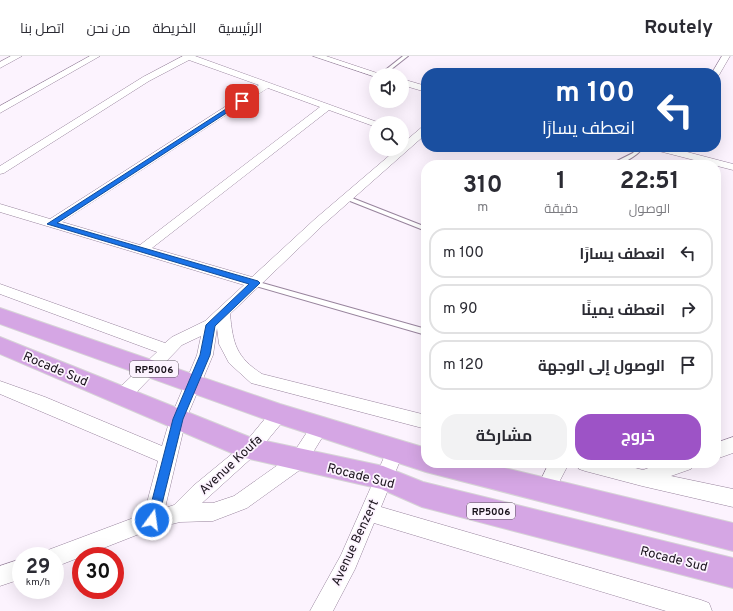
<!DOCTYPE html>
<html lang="ar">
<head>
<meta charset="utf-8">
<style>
	body { margin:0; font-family:Overpass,Cairo,sans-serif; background:#f2f2f3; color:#2b2b33; direction:rtl; height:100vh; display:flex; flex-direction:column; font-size:15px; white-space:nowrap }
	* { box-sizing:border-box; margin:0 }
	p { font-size:13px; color:#7c7c81 }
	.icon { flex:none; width:22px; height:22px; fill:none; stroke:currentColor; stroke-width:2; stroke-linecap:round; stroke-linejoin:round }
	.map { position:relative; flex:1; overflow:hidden; direction:ltr }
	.panel { position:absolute; left:421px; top:104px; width:300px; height:308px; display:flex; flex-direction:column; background:#fff; border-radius:16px; box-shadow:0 4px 16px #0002; direction:rtl }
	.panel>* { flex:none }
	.top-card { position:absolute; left:421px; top:12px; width:300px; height:84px; border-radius:16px; box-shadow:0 4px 16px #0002; direction:rtl; background:#1a4fa0; color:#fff; overflow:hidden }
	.controls { position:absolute; left:369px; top:12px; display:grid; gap:8px }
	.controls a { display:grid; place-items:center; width:40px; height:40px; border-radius:50%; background:#fff; box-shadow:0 4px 16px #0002; font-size:20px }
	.speed { position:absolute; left:12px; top:491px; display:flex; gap:8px; font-size:20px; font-weight:700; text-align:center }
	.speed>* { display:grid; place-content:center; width:52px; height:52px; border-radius:50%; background:#fff; box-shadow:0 4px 16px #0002; line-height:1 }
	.speed small { font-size:10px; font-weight:400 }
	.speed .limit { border:6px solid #d22; background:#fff; color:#111 }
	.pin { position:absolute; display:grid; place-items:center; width:34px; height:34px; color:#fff; margin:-17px; border-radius:8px; box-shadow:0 2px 6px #0006 }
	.me { position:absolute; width:44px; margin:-22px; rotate:14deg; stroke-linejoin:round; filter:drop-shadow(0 0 3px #0008) }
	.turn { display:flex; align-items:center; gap:14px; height:84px; padding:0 20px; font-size:18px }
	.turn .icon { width:52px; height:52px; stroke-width:2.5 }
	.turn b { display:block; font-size:28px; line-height:34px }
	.eta { display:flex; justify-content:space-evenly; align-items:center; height:68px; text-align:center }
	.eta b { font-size:24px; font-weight:700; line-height:28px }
	.action { display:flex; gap:8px; margin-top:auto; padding:8px 20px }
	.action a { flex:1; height:46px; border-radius:16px; background:#9d53c6; color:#fff; font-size:16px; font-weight:700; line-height:46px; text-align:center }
	.action a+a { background:#f2f2f3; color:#2b2b33 }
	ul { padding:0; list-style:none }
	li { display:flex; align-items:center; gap:12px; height:50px; margin:0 8px 6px; padding:0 12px; border:2px solid #e1e1e2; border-radius:16px }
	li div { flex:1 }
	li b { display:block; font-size:15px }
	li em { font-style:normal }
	header { display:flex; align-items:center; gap:24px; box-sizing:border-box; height:56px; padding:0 20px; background:#fff; border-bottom:1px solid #e1e1e2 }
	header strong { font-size:19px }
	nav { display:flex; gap:22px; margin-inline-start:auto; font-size:14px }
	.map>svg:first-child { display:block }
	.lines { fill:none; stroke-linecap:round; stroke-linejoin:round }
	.lane-casing { stroke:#98849d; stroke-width:2 }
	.street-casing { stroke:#98849d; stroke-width:1 }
	.highway-casing { stroke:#d6d4d6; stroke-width:2 }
	.lane { fill:#fff; fill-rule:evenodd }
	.street { fill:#fff; fill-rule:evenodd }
	.highway { fill:#d5a6e4; fill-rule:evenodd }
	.route { fill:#1a73e8; stroke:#114b97 }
	.labels { text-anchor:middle; stroke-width:3.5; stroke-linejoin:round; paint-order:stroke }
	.shield { fill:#fcf3fe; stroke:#5d565f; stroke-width:1 }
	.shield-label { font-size:10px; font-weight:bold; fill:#19121b }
	.near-street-label { font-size:13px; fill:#19121b; stroke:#fcf3fe }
</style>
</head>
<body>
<header>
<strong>Routely</strong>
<nav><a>الرئيسية</a><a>الخريطة</a><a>من نحن</a><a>اتصل بنا</a></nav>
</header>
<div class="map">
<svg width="733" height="555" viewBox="0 0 733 555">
	<rect width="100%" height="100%" fill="#fcf3fe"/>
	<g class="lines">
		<!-- lane casing -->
		<g class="lane-casing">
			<g id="lane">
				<polygon points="403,0 408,0 384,19 379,19"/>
				<path d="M 638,91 L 644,91 C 636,101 622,109 609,109 L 633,97 Z"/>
				<polygon points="347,140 426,171 426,175 345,143 345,141"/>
				<polygon points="252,225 255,225 426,273 426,279 252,229 251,227"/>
			</g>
		</g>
		<!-- street casing -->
		<g class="street-casing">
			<g id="street">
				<polygon points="11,0 22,0 0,12 0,6"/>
				<polygon points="90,0 100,0 0,57 0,50"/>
				<path d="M 183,0 L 195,0 L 380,67 L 376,67 L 376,71 L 329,54 L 152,192 L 252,221 L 315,163 L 397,93 L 402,93 L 402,88 L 422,71 L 426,70 L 426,78 L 323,169 L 230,258 C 233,288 236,301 262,318 L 426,359 L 426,373 L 251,327 L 229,307 L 219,288 L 217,272 L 213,299 L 186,363 L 165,452 L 174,449 L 193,430 L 244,388 L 273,353 L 279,351 L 285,353 L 287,358 L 285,363 L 256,398 L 202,447 L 213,447 L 234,440 L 292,399 L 313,367 L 319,365 L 325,367 L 328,372 L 304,411 L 247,452 L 213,465 L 180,466 L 152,473 L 55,511 L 55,500 L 45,500 L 48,494 L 144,458 L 158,405 L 0,338 L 0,325 L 45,341 L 162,390 L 170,363 L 197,299 L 201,280 L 182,289 L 128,345 L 122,347 L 116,345 L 114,340 L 116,335 L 157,296 L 0,238 L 0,228 L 165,287 L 172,281 L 205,265 L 244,229 L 0,156 L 0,148 L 50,163 L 259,29 L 189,4 L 149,25 L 4,117 L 0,118 L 0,110 L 143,21 ZM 268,32 L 320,51 L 140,189 L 62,166 Z"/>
				<polygon points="313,0 326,0 383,19 376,19 376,21"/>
				<polygon points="722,0 730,0 719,19 716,20 716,17 712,17"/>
				<polygon points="402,23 426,30 426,36 402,29"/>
				<polygon points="650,91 668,91 733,108 733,114 651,93"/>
				<polygon points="733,381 733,397 716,403 716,387"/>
				<polygon points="395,387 401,390 404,395 381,451 701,544 709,547 712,555 666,555 374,467 355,513 333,555 310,555 341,499 389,390"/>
				<polygon points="549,407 569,407 552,440 545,442 538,440 536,434"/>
				<polygon points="576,407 616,407 643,414 662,407 694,407 691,413 671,420 733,433 733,451 642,430 585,415 579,413"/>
				<polygon points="21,503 21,523 0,530 0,510"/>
			</g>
		</g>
		<!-- highway casing -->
		<g class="highway-casing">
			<g id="highway">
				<polygon points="0,252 280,348 426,392 426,407 484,407 733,467 733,495 426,416 270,365 0,268"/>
				<polygon points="0,281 252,382 383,410 423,426 733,502 733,532 422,451 381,433 241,401 0,298"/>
			</g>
		</g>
		<!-- lane -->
		<use href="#lane" class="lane"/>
		<!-- street -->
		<use href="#street" class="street"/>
		<!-- highway -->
		<use href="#highway" class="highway"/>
	</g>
	<!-- route -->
	<polygon class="route" points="240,44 245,45 57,167 258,225 260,227 215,270 210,299 183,363 158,464 157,468 152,470 148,468 147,464 173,363 200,299 206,269 249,228 47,168"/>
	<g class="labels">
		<!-- shield labels -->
		<g class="shield">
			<rect x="130" y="305" width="48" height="16" rx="3"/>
			<rect x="467" y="447" width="48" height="16" rx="3"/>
		</g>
		<g class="shield-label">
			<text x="154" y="317">RP5006</text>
			<text x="491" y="459">RP5006</text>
		</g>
		<!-- near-street labels -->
		<g class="near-street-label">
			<text transform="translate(56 312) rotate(23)" y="5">Rocade Sud</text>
			<text transform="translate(230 408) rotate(-43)" y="5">Avenue Koufa</text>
			<text transform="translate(361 419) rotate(14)" y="5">Rocade Sud</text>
			<text transform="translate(354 486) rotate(-65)" y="5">Avenue Benzert</text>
			<text transform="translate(674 502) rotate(14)" y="5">Rocade Sud</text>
		</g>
	</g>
</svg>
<div class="controls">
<a><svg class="icon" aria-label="sound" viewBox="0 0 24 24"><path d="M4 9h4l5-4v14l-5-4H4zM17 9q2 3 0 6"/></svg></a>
<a><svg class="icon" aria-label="search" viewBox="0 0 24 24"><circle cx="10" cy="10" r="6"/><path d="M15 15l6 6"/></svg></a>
</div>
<div class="speed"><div>29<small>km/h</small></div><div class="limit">30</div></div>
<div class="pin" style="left:242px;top:45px;background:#d93025"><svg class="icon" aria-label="arrive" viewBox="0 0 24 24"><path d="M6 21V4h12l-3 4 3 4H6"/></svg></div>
<svg class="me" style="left:152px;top:464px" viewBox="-20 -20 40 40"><circle r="17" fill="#1a73e8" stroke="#fff" stroke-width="3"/><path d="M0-11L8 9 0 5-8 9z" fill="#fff"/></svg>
<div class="top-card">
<div class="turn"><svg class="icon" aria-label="left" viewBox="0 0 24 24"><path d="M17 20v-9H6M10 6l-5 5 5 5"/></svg><div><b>100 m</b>انعطف يسارًا</div></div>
</div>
<section class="panel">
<div class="eta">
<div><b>22:51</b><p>الوصول</p></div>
<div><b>1</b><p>دقيقة</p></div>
<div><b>310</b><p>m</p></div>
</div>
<ul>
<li><svg class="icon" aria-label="left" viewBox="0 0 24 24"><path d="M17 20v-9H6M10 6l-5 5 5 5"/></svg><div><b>انعطف يسارًا</b></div><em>100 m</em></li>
<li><svg class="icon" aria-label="right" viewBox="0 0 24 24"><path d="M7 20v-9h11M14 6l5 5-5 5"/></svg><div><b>انعطف يمينًا</b></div><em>90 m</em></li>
<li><svg class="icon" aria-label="arrive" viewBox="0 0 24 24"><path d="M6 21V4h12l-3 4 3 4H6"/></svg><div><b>الوصول إلى الوجهة</b></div><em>120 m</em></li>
</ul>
<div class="action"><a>خروج</a><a>مشاركة</a></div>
</section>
</div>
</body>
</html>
